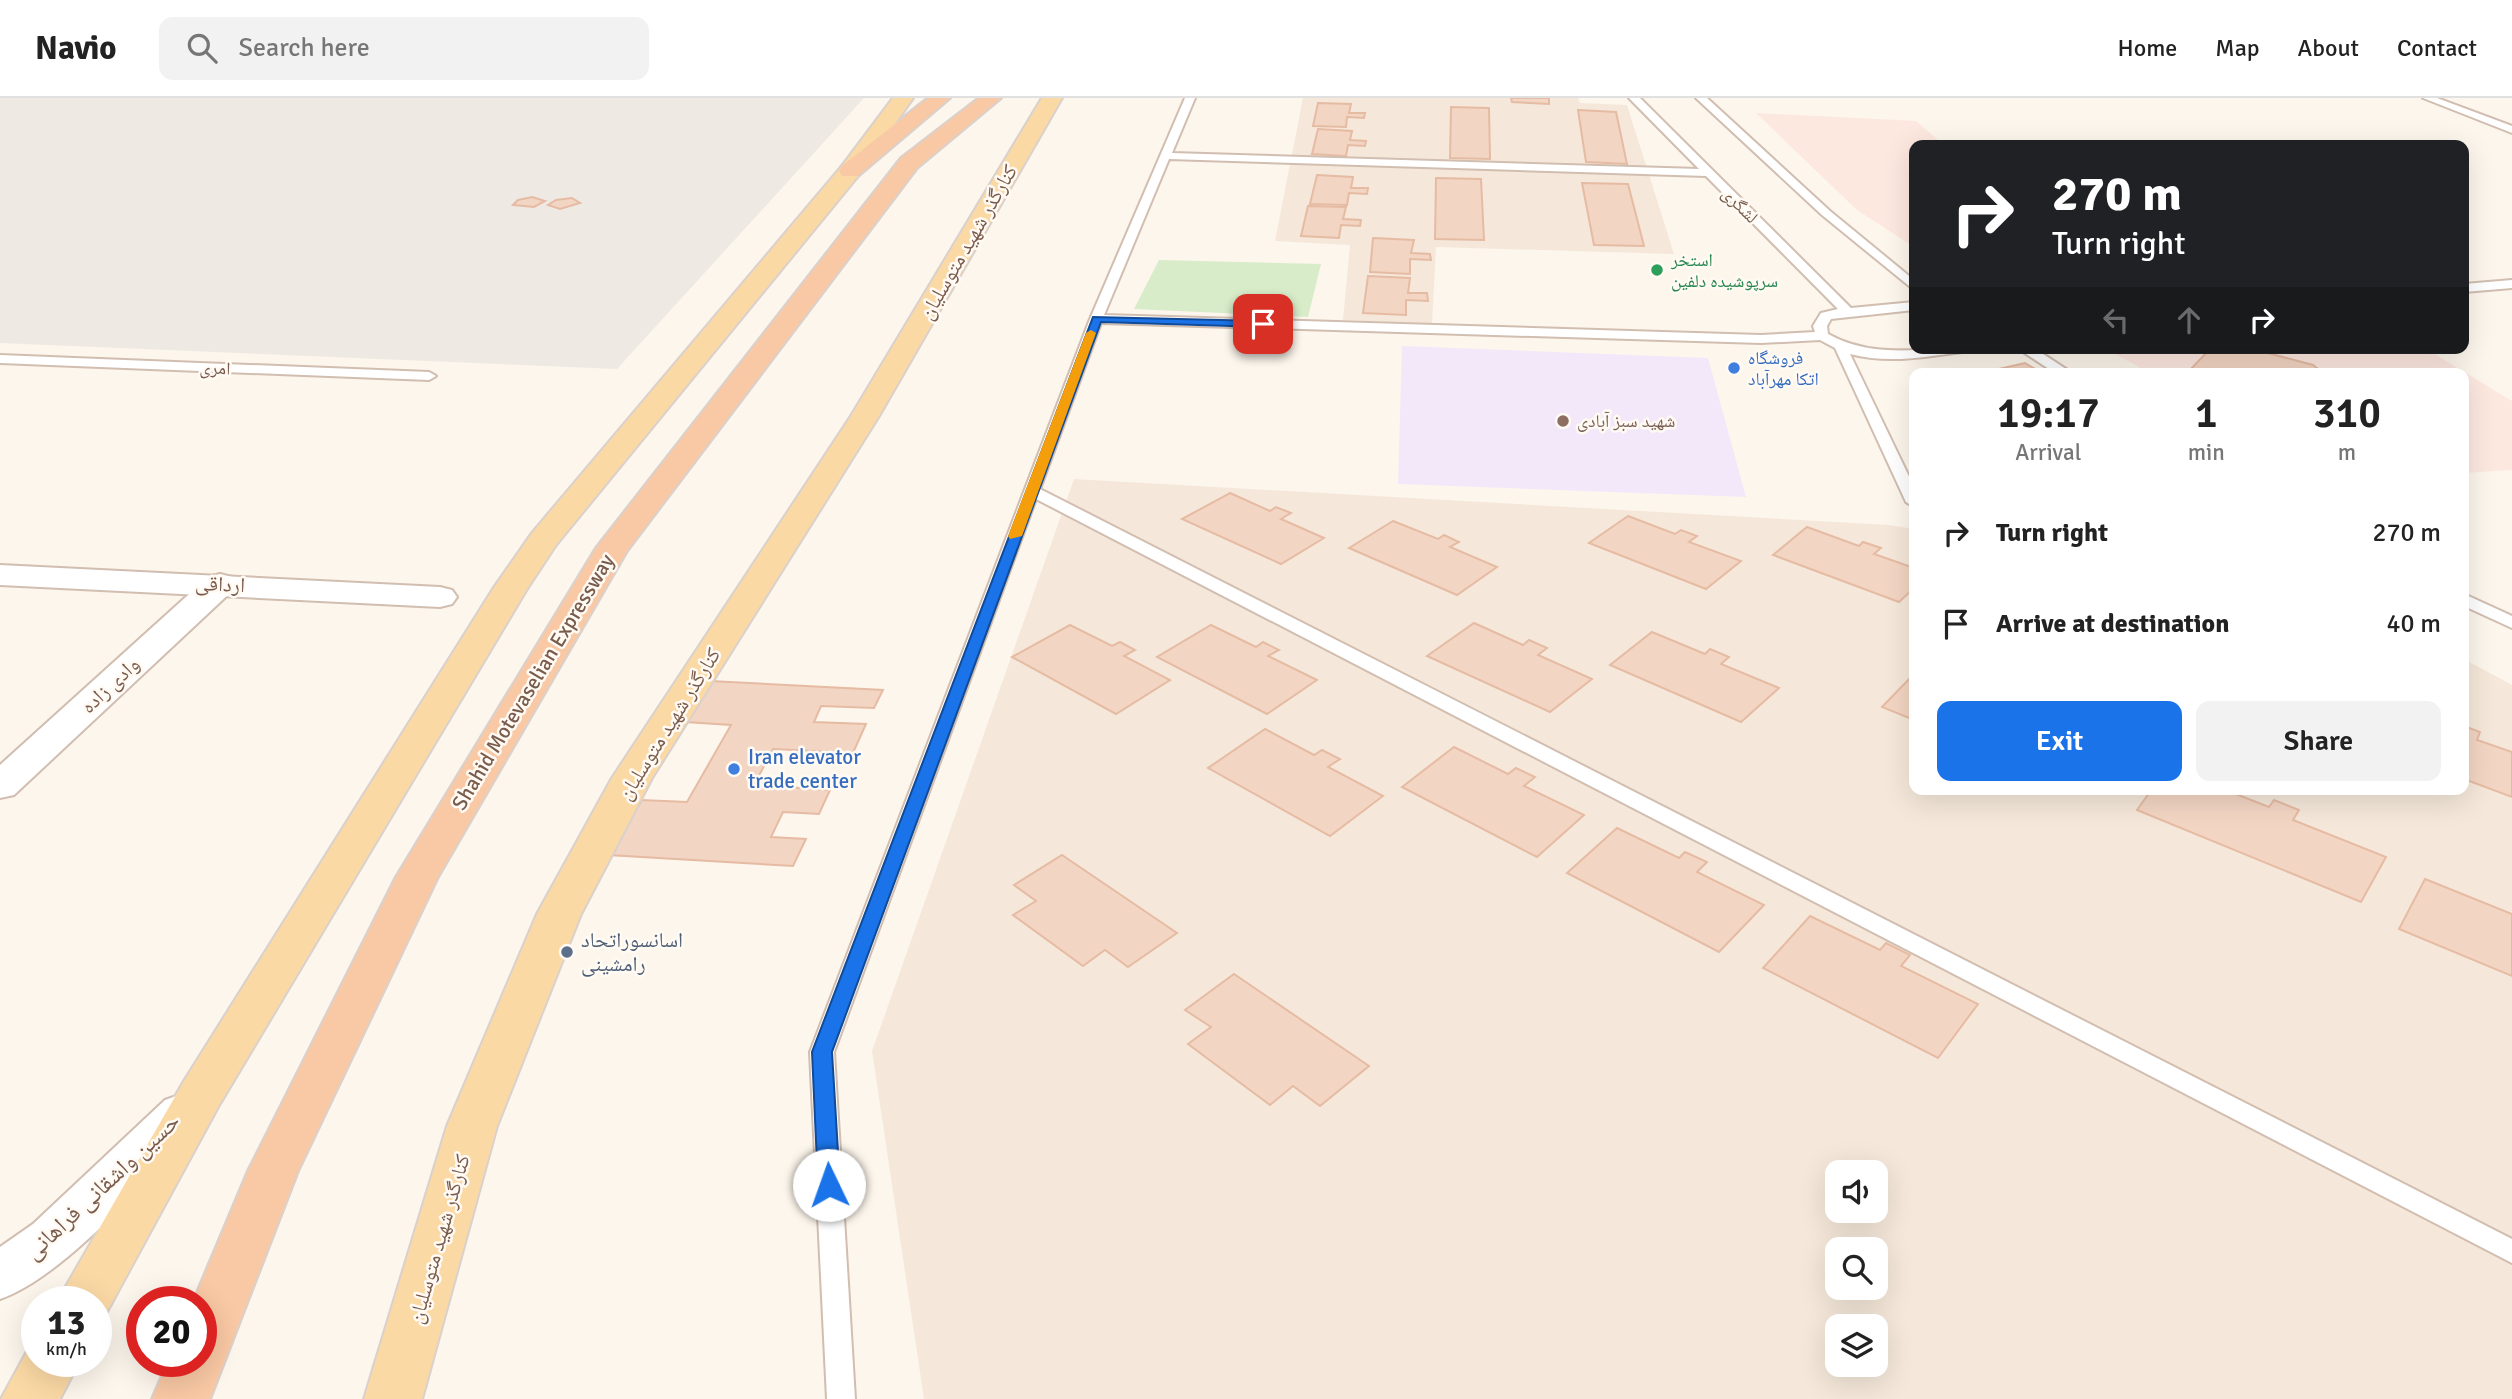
<!DOCTYPE html>
<html lang="en">
<head>
<meta charset="utf-8">
<style>
	body { margin:0; font-family:Signika,"Noto Naskh Arabic",sans-serif; background:#f2f2f2; color:#222; height:100vh; display:flex; flex-direction:column; font-size:26px; white-space:nowrap }
	* { box-sizing:border-box; margin:0 }
	p { font-size:23px; color:#767676 }
	.icon { flex:none; width:38px; height:38px; fill:none; stroke:currentColor; stroke-width:2; stroke-linecap:round; stroke-linejoin:round }
	.map { position:relative; flex:1; overflow:hidden }
	.sheet { position:absolute; left:1909px; top:270px; width:560px; height:427px; display:flex; flex-direction:column; background:#fff; border-radius:14px; box-shadow:0 7px 28px #0002 }
	.sheet>* { flex:none }
	.banner { position:absolute; left:1909px; top:42px; width:560px; height:214px; border-radius:14px; box-shadow:0 7px 28px #0002; background:#202124; color:#fff; overflow:hidden }
	.buttons { position:absolute; left:1825px; top:1062px; display:grid; gap:14px }
	.buttons a { display:grid; place-items:center; width:63px; height:63px; border-radius:14px; background:#fff; box-shadow:0 7px 28px #0002; font-size:35px }
	.speed { position:absolute; left:21px; top:1188px; display:flex; gap:14px; font-size:35px; font-weight:700; text-align:center }
	.speed>* { display:grid; place-content:center; width:91px; height:91px; border-radius:50%; background:#fff; box-shadow:0 7px 28px #0002; line-height:1 }
	.speed small { font-size:18px; font-weight:400 }
	.speed .limit { border:10px solid #d22; background:#fff; color:#111 }
	.pin { position:absolute; display:grid; place-items:center; width:60px; height:60px; color:#fff; margin:-30px; border-radius:14px; box-shadow:0 4px 10px #0006 }
	.me { position:absolute; width:77px; margin:-38px; rotate:357deg; stroke-linejoin:round; filter:drop-shadow(0 0 5px #0008) }
	.turn { display:flex; align-items:center; gap:24px; height:147px; padding:0 28px; font-size:32px }
	.turn .icon { width:91px; height:91px; stroke-width:2.5 }
	.turn b { display:block; font-size:49px; line-height:60px }
	.lanes { display:flex; align-items:center; height:66px; padding:0 28px; background:#0003; justify-content:center; gap:35px; direction:ltr }
	.lanes .off { opacity:.35 }
	.eta { display:flex; justify-content:space-evenly; align-items:center; height:119px; text-align:center }
	.eta b { font-size:42px; font-weight:600; line-height:49px }
	.button { display:flex; gap:14px; margin-top:auto; padding:14px 28px }
	.button a { flex:1; height:80px; border-radius:14px; background:#1a73e8; color:#fff; font-size:28px; font-weight:600; line-height:80px; text-align:center }
	.button a+a { background:#f2f2f2; color:#222 }
	ul { padding:0; list-style:none }
	li { display:flex; align-items:center; gap:21px; height:91px; padding:0 28px }
	li div { flex:1 }
	li b { display:block; font-size:26px }
	li em { font-style:normal }
	header { display:flex; align-items:center; gap:42px; box-sizing:border-box; height:98px; padding:0 35px; background:#fff; border-bottom:2px solid #e0e0e0 }
	header strong { font-size:33px }
	nav { display:flex; gap:38px; margin-inline-start:auto; font-size:24px }
	.search { width:490px; height:63px; background:#f2f2f2; display:flex; align-items:center; gap:18px; box-sizing:border-box; padding:0 24px; border-radius:14px; color:#767676; font-size:26px }
	.map>svg:first-child { display:block }
	.residential { fill:#f5e8da; fill-rule:evenodd }
	.commercial { fill:#fde8e0 }
	.industrial { fill:#efe9e4 }
	.education { fill:#f3e8fa }
	.green { fill:#d8ecc9 }
	.building { fill:#f3d5c3; stroke:#e6bba3; stroke-width:2 }
	.lines { fill:none; stroke-linecap:round; stroke-linejoin:round }
	.service-casing { stroke:#d1beb0; stroke-width:4 }
	.minor-casing { stroke:#d1beb0; stroke-width:4 }
	.tertiary-casing { stroke:#d1beb0; stroke-width:4 }
	.primary-casing { stroke:#dad1cd; stroke-width:4 }
	.trunk-casing { stroke:#dad1cd; stroke-width:4 }
	.service { fill:#fff; fill-rule:evenodd }
	.minor { fill:#fff; fill-rule:evenodd }
	.tertiary { fill:#fff; fill-rule:evenodd }
	.primary { fill:#fbd9a5; fill-rule:evenodd }
	.trunk { fill:#f9c8a4; fill-rule:evenodd }
	.route { fill:#1a73e8; stroke:#114b97; stroke-width:2 }
	.slow { fill:#f59e0b }
	.leisure-dot { fill:#2e9e5b; stroke:#fffaf3; stroke-width:2.5 }
	.shop-dot { fill:#3f7fe0; stroke:#fffaf3; stroke-width:2.5 }
	.education-dot { fill:#8d6e63; stroke:#fffaf3; stroke-width:2.5 }
	.service-dot { fill:#5c6f8a; stroke:#fffaf3; stroke-width:2.5 }
	.labels { text-anchor:middle; stroke-width:5; stroke-linejoin:round; paint-order:stroke }
	.far-street-label { font-size:18px; fill:#7a5c4d; stroke:#fffaf3 }
	.far-leisure-label { font-size:18px; fill:#27864d; stroke:#fffaf3; text-anchor:start }
	.far-shop-label { font-size:18px; fill:#366cbe; stroke:#fffaf3; text-anchor:start }
	.far-education-label { font-size:18px; fill:#785e54; stroke:#fffaf3; text-anchor:start }
	.street-label { font-size:21px; fill:#7a5c4d; stroke:#fffaf3 }
	.shop-label { font-size:21px; fill:#366cbe; stroke:#fffaf3; text-anchor:start }
	.service-label { font-size:21px; fill:#4e5e75; stroke:#fffaf3; text-anchor:start }
	.near-street-label { font-size:24px; fill:#7a5c4d; stroke:#fffaf3 }
</style>
</head>
<body>
<header>
<strong>Navio</strong>
<div class="search"><svg class="icon" aria-label="search" viewBox="0 0 24 24"><circle cx="10" cy="10" r="6"/><path d="M15 15l6 6"/></svg>Search here</div>
<nav><a>Home</a><a>Map</a><a>About</a><a>Contact</a></nav>
</header>
<div class="map">
<svg width="2512" height="1301" viewBox="0 0 2512 1301">
	<rect width="100%" height="100%" fill="#fdf6ec"/>
	<!-- residential -->
	<g class="residential">
		<polygon points="1303,0 1578,0 1580,5 1627,7 1674,156 1436,149 1432,226 1343,222 1350,147 1275,143"/>
		<path d="M 1074,381 L 1889,427 L 1914,431 L 1914,691 L 2464,691 L 2464,561 L 2512,587 L 2512,1301 L 924,1301 L 872,953 ZM 1838,1074 L 1876,1074 L 1876,1113 L 1838,1113 ZM 1838,1152 L 1876,1152 L 1876,1190 L 1838,1190 ZM 1838,1228 L 1876,1228 L 1876,1267 L 1838,1267 Z"/>
	</g>
	<!-- commercial -->
	<g class="commercial">
		<polygon points="1756,15 1916,23 1944,47 1914,47 1914,149 1857,112"/>
		<polygon points="2104,250 2425,250 2512,303 2512,372 2464,375 2464,275 2150,275"/>
	</g>
	<!-- industrial -->
	<polygon class="industrial" points="0,0 864,0 617,271 0,245"/>
	<!-- education -->
	<polygon class="education" points="1402,248 1708,260 1746,399 1398,386"/>
	<!-- green -->
	<polygon class="green" points="1159,162 1321,166 1308,219 1134,211"/>
	<!-- building -->
	<g class="building">
		<polygon points="1511,0 1549,0 1549,6 1512,4"/>
		<polygon points="1318,5 1351,6 1349,15 1365,15 1364,20 1347,19 1346,29 1313,28"/>
		<polygon points="1451,9 1489,10 1490,61 1450,60"/>
		<polygon points="1578,12 1616,14 1627,66 1586,64"/>
		<polygon points="1318,31 1352,33 1350,42 1366,43 1365,48 1348,47 1346,58 1312,56"/>
		<polygon points="1317,77 1353,79 1351,90 1368,90 1367,96 1349,95 1347,107 1310,106"/>
		<polygon points="1436,80 1481,81 1484,142 1435,141"/>
		<polygon points="1582,85 1628,86 1644,148 1594,147"/>
		<polygon points="532,99 545,103 534,109 513,107 518,102"/>
		<polygon points="572,100 580,105 560,111 548,107 556,102"/>
		<polygon points="1308,108 1346,109 1343,121 1361,122 1360,128 1341,127 1339,140 1301,138"/>
		<polygon points="1373,140 1414,142 1411,155 1430,156 1431,162 1410,161 1410,176 1370,174"/>
		<polygon points="1368,178 1410,180 1408,195 1427,195 1428,203 1406,202 1406,217 1363,215"/>
		<polygon points="2211,250 2249,250 2313,267 2323,275 2187,275"/>
		<polygon points="2025,265 2042,275 1981,275"/>
		<polygon points="1230,395 1270,413 1276,409 1291,415 1281,421 1324,440 1281,466 1182,421"/>
		<polygon points="1628,418 1675,436 1681,432 1697,438 1689,444 1741,463 1706,491 1589,445"/>
		<polygon points="1393,423 1438,441 1444,437 1459,444 1450,449 1497,469 1457,497 1349,450"/>
		<polygon points="1807,429 1859,448 1863,444 1881,450 1874,456 1914,470 1914,490 1899,504 1773,457"/>
		<polygon points="1474,525 1523,547 1529,542 1547,550 1538,557 1592,581 1550,614 1427,558"/>
		<polygon points="1070,527 1112,548 1120,544 1135,552 1124,558 1170,582 1116,616 1012,559"/>
		<polygon points="1211,527 1256,549 1263,544 1279,552 1268,558 1317,582 1267,616 1157,559"/>
		<polygon points="1652,534 1705,556 1710,551 1729,559 1721,566 1779,590 1741,624 1610,567"/>
		<polygon points="1914,576 1914,622 1882,609"/>
		<polygon points="710,583 883,592 874,610 821,608 814,624 866,626 853,655 773,651 754,687 830,692 819,716 783,714 771,739 806,741 793,768 609,757 642,702 687,704 731,627 686,624"/>
		<polygon points="2464,628 2480,634 2477,642 2512,654 2512,699 2464,681"/>
		<polygon points="1265,631 1314,657 1322,652 1340,661 1328,669 1383,698 1330,738 1208,670"/>
		<polygon points="1454,649 1508,676 1516,670 1535,679 1524,688 1584,717 1537,759 1402,689"/>
		<polygon points="2152,691 2223,691 2269,709 2274,702 2299,712 2293,722 2386,759 2361,804 2137,712"/>
		<polygon points="1617,730 1679,760 1685,754 1707,764 1697,774 1764,807 1719,854 1567,775"/>
		<polygon points="1062,757 1177,835 1128,869 1105,852 1083,868 1013,817 1036,803 1014,787"/>
		<polygon points="2425,781 2512,816 2512,878 2399,831"/>
		<polygon points="1810,818 1880,852 1886,845 1910,857 1901,868 1978,906 1938,960 1763,870"/>
		<polygon points="1234,876 1369,968 1320,1008 1293,988 1270,1007 1188,946 1211,929 1185,912"/>
	</g>
	<g class="lines">
		<!-- service casing -->
		<g class="service-casing">
			<g id="service">
				<path d="M 1185,0 L 1195,0 L 1172,55 L 1699,71 L 1629,0 L 1640,0 L 1851,210 L 1914,204 L 1914,212 L 1831,221 L 1827,228 L 1828,236 C 1873,261 1920,250 1969,250 L 1962,254 C 1925,259 1887,266 1850,256 L 1914,389 L 1914,409 L 1906,404 L 1835,250 L 1820,242 L 1761,245 L 1101,225 L 1040,391 L 2512,1141 L 2512,1165 L 1036,401 L 834,954 L 855,1301 L 827,1301 L 810,954 L 1090,221 ZM 1169,61 L 1706,78 L 1838,211 L 1821,215 L 1813,228 L 1815,234 L 1761,237 L 1104,217 Z"/>
				<polygon points="1696,0 1707,0 1830,113 1914,182 1914,192 1822,117"/>
				<polygon points="2423,0 2437,0 2512,28 2512,35"/>
				<polygon points="2512,182 2512,190 2464,194 2464,186"/>
				<polygon points="2017,250 2034,250 2072,275 2055,275"/>
				<polygon points="0,257 429,274 436,278 429,282 0,265"/>
				<polygon points="2464,496 2512,518 2512,530 2464,508"/>
			</g>
		</g>
		<!-- minor casing -->
		<g class="minor-casing">
			<polygon id="minor" points="220,476 232,479 237,486 232,493 14,697 0,700 0,667 208,479"/>
		</g>
		<!-- tertiary casing -->
		<g class="tertiary-casing">
			<g id="tertiary">
				<polygon points="0,467 440,489 452,492 457,499 452,506 440,509 0,487"/>
				<path d="M 182,996 L 199,1002 L 207,1015 L 199,1028 C 148,1079 66,1178 0,1201 L 0,1149 L 33,1126 L 165,1002 Z"/>
			</g>
		</g>
		<!-- primary casing -->
		<g class="primary-casing">
			<g id="primary">
				<polygon points="893,0 913,0 858,78 556,447 527,491 218,1009 103,1221 96,1223 96,1204 57,1204 184,983 493,491 532,435 842,68"/>
				<polygon points="1042,0 1062,0 879,318 652,680 581,816 497,1028 422,1301 364,1301 447,1028 537,816 612,680 851,318"/>
				<polygon points="37,1244 37,1264 79,1264 60,1301 1,1301 31,1246"/>
			</g>
		</g>
		<!-- trunk casing -->
		<g class="trunk-casing">
			<g id="trunk">
				<polygon points="928,0 950,0 858,78 842,78 839,73 842,68"/>
				<polygon points="979,0 1001,0 917,70 627,453 438,779 298,1073 210,1301 152,1301 168,1264 201,1264 201,1204 193,1204 248,1073 396,779 596,450 901,60"/>
			</g>
		</g>
		<!-- service -->
		<use href="#service" class="service"/>
		<!-- minor -->
		<use href="#minor" class="minor"/>
		<!-- tertiary -->
		<use href="#tertiary" class="tertiary"/>
		<!-- primary -->
		<use href="#primary" class="primary"/>
		<!-- trunk -->
		<use href="#trunk" class="trunk"/>
	</g>
	<!-- route -->
	<polygon class="route" points="1093,219 1263,223 1268,226 1263,229 1101,224 832,954 840,1087 836,1093 829,1096 821,1093 818,1087 812,954"/>
	<!-- slow -->
	<polygon class="slow" points="1091,232 1096,235 1022,438 1010,441 1008,438 1086,235"/>
	<!-- markers -->
	<circle class="leisure-dot" cx="1657" cy="172" r="7"/>
	<g class="shop-dot">
		<circle cx="1734" cy="270" r="7"/>
		<circle cx="734" cy="671" r="7"/>
	</g>
	<circle class="education-dot" cx="1563" cy="323" r="7"/>
	<circle class="service-dot" cx="567" cy="854" r="7"/>
	<g class="labels">
		<!-- far-street labels -->
		<g class="far-street-label">
			<text transform="translate(1740 107) rotate(45)" y="6">لشگری</text>
			<text transform="translate(215 270) rotate(2)" y="6">امری</text>
		</g>
		<!-- far-leisure labels -->
		<g class="far-leisure-label">
			<text x="1671" y="168">استخر<tspan x="1671" dy="21">سرپوشیده دلفین</tspan></text>
		</g>
		<!-- far-shop labels -->
		<g class="far-shop-label">
			<text x="1748" y="266">فروشگاه<tspan x="1748" dy="21">اتکا مهرآباد</tspan></text>
		</g>
		<!-- far-education labels -->
		<g class="far-education-label">
			<text x="1577" y="329">شهید سبز آبادی</text>
		</g>
		<!-- street labels -->
		<g class="street-label">
			<text transform="translate(968 144) rotate(-60)" y="7">کنارگذر شهید متوسلیان</text>
			<text transform="translate(220 486) rotate(3)" y="7">ارداقی</text>
			<text transform="translate(533 584) rotate(-59)" y="7">Shahid Motevaselian Expressway</text>
			<text transform="translate(110 587) rotate(-43)" y="7">وادی زاده</text>
			<text transform="translate(669 626) rotate(-58)" y="7">کنارگذر شهید متوسلیان</text>
			<text transform="translate(439 1141) rotate(-74)" y="7">کنارگذر شهید متوسلیان</text>
		</g>
		<!-- shop labels -->
		<g class="shop-label">
			<text x="748" y="666">Iran elevator<tspan x="748" dy="24">trade center</tspan></text>
		</g>
		<!-- service labels -->
		<g class="service-label">
			<text x="581" y="849">اسانسوراتحاد<tspan x="581" dy="24">رامشینی</tspan></text>
		</g>
		<!-- near-street labels -->
		<g class="near-street-label">
			<text transform="translate(102 1088) rotate(-43)" y="8">حسین واشقانی فراهانی</text>
		</g>
	</g>
</svg>
<div class="buttons">
<a><svg class="icon" aria-label="sound" viewBox="0 0 24 24"><path d="M4 9h4l5-4v14l-5-4H4zM17 9q2 3 0 6"/></svg></a>
<a><svg class="icon" aria-label="search" viewBox="0 0 24 24"><circle cx="10" cy="10" r="6"/><path d="M15 15l6 6"/></svg></a>
<a><svg class="icon" aria-label="layers" viewBox="0 0 24 24"><path d="M12 4l9 5-9 5-9-5zM3 14l9 5 9-5"/></svg></a>
</div>
<div class="speed"><div>13<small>km/h</small></div><div class="limit">20</div></div>
<div class="pin" style="left:1263px;top:226px;background:#d93025"><svg class="icon" aria-label="arrive" viewBox="0 0 24 24"><path d="M6 21V4h12l-3 4 3 4H6"/></svg></div>
<svg class="me" style="left:829px;top:1087px" viewBox="-20 -20 40 40"><circle r="19" fill="#fff"/><path d="M0-13L10 11 0 6-10 11z" fill="#1a73e8"/></svg>
<div class="banner">
<div class="turn"><svg class="icon" aria-label="right" viewBox="0 0 24 24"><path d="M7 20v-9h11M14 6l5 5-5 5"/></svg><div><b>270 m</b>Turn right</div></div>
<div class="lanes"><svg class="icon off" aria-label="left" viewBox="0 0 24 24"><path d="M17 20v-9H6M10 6l-5 5 5 5"/></svg><svg class="icon off" aria-label="ahead" viewBox="0 0 24 24"><path d="M12 20V5M6 11l6-6 6 6"/></svg><svg class="icon" aria-label="right" viewBox="0 0 24 24"><path d="M7 20v-9h11M14 6l5 5-5 5"/></svg></div>
</div>
<section class="sheet">
<div class="eta">
<div><b>19:17</b><p>Arrival</p></div>
<div><b>1</b><p>min</p></div>
<div><b>310</b><p>m</p></div>
</div>
<ul>
<li><svg class="icon" aria-label="right" viewBox="0 0 24 24"><path d="M7 20v-9h11M14 6l5 5-5 5"/></svg><div><b>Turn right</b></div><em>270 m</em></li>
<li><svg class="icon" aria-label="arrive" viewBox="0 0 24 24"><path d="M6 21V4h12l-3 4 3 4H6"/></svg><div><b>Arrive at destination</b></div><em>40 m</em></li>
</ul>
<div class="button"><a>Exit</a><a>Share</a></div>
</section>
</div>
</body>
</html>
